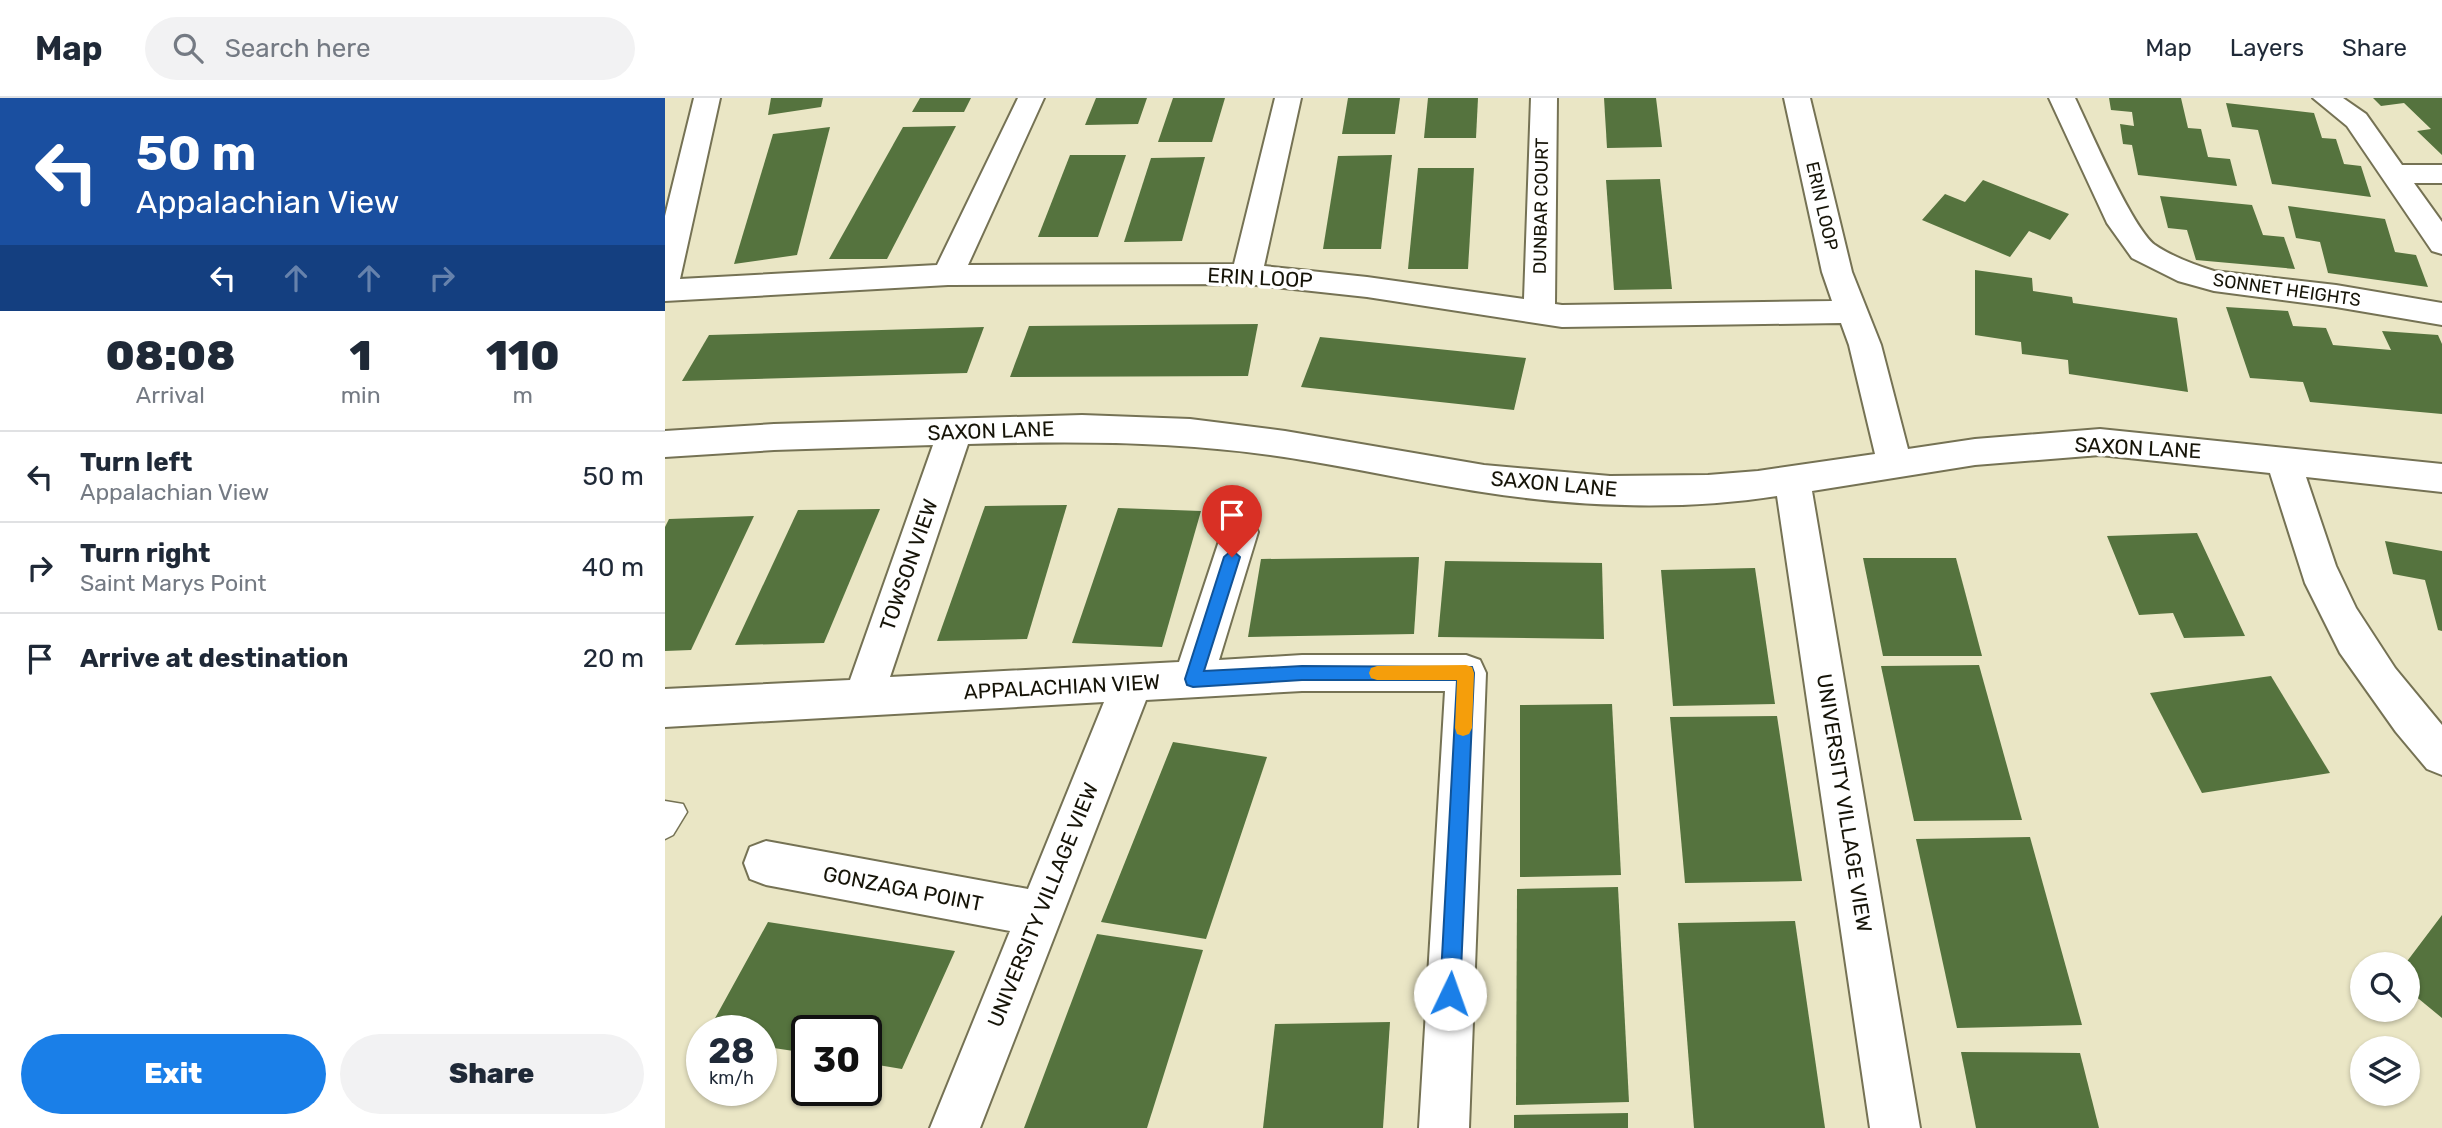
<!DOCTYPE html>
<html lang="en">
<head>
<meta charset="utf-8">
<style>
	body { margin:0; font-family:Rubik,sans-serif; background:#f2f2f3; color:#1f2937; height:100vh; display:flex; flex-direction:column; font-size:26px; white-space:nowrap }
	* { box-sizing:border-box; margin:0 }
	p { font-size:23px; color:#747a83 }
	.icon { flex:none; width:38px; height:38px; fill:none; stroke:currentColor; stroke-width:2; stroke-linecap:round; stroke-linejoin:round }
	.map { position:relative; flex:1; overflow:hidden }
	.details { display:flex; flex-direction:column; background:#fff; width:665px }
	.details>* { flex:none }
	.hud { background:#1a4fa0; color:#fff; overflow:hidden }
	.buttons { position:absolute; left:1685px; top:854px; display:grid; gap:14px }
	.buttons a { display:grid; place-items:center; width:70px; height:70px; border-radius:50%; background:#fff; box-shadow:0 2px 5px #0004; font-size:35px }
	.speed { position:absolute; left:21px; top:917px; display:flex; gap:14px; font-size:35px; font-weight:700; text-align:center }
	.speed>* { display:grid; place-content:center; width:91px; height:91px; border-radius:50%; background:#fff; box-shadow:0 2px 5px #0004; line-height:1 }
	.speed small { font-size:18px; font-weight:400 }
	.speed .limit { border:4px solid #111; border-radius:10px; background:#fff; color:#111 }
	.pin { position:absolute; display:grid; place-items:center; width:60px; height:60px; color:#fff; margin:-72px -30px; border-radius:50% 50% 50% 0; rotate:-45deg; box-shadow:0 0 7px #0007 }
	.pin .icon { rotate:45deg }
	.me { position:absolute; width:77px; margin:-38px; rotate:3deg; stroke-linejoin:round; filter:drop-shadow(0 0 5px #0008) }
	.turn { display:flex; align-items:center; gap:24px; height:147px; padding:0 21px; font-size:32px }
	.turn .icon { width:91px; height:91px; stroke-width:2.5 }
	.turn b { display:block; font-size:49px; line-height:60px }
	.lanes { display:flex; align-items:center; height:66px; padding:0 21px; background:#0003; justify-content:center; gap:35px; direction:ltr }
	.lanes .off { opacity:.35 }
	.eta { display:flex; justify-content:space-evenly; align-items:center; height:119px; text-align:center }
	.eta b { font-size:42px; font-weight:800; line-height:49px }
	.cta { display:flex; gap:14px; margin-top:auto; padding:14px 21px }
	.cta a { flex:1; height:80px; border-radius:42px; background:#1a7fe8; color:#fff; font-size:28px; font-weight:800; line-height:80px; text-align:center }
	.cta a+a { background:#f2f2f3; color:#1f2937 }
	ul { padding:0; list-style:none }
	li { display:flex; align-items:center; gap:21px; height:91px; padding:0 21px; border-top:2px solid #e0e1e3 }
	li div { flex:1 }
	li b { display:block; font-size:26px }
	li em { font-style:normal }
	header { display:flex; align-items:center; gap:42px; box-sizing:border-box; height:98px; padding:0 35px; background:#fff; border-bottom:2px solid #e0e1e3 }
	header strong { font-size:33px }
	nav { display:flex; gap:38px; margin-inline-start:auto; font-size:24px }
	.search { width:490px; height:63px; background:#f2f2f3; display:flex; align-items:center; gap:18px; box-sizing:border-box; padding:0 24px; border-radius:38px; color:#747a83; font-size:26px }
	main { display:flex; flex:1; min-height:0 }
	.map>svg:first-child { display:block }
	.building { fill:#55733e }
	.lines { fill:none; stroke-linecap:round; stroke-linejoin:round }
	.service-casing { stroke:#757254; stroke-width:3 }
	.minor-casing { stroke:#757254; stroke-width:4 }
	.service { fill:#fff; fill-rule:evenodd }
	.minor { fill:#fff; fill-rule:evenodd }
	.route { fill:#1a7fe8; stroke:#115397; stroke-width:2 }
	.slow { fill:#f59e0b }
	.labels { text-anchor:middle; stroke-width:7; stroke-linejoin:round; paint-order:stroke }
	.far-street-label { font-size:18px; fill:#161408; stroke:#fff }
	.street-label { font-size:21px; fill:#161408; stroke:#fff }
</style>
</head>
<body>
<header>
<strong>Map</strong>
<div class="search"><svg class="icon" aria-label="search" viewBox="0 0 24 24"><circle cx="10" cy="10" r="6"/><path d="M15 15l6 6"/></svg>Search here</div>
<nav><a>Map</a><a>Layers</a><a>Share</a></nav>
</header>
<main>
<section class="details">
<div class="hud">
<div class="turn"><svg class="icon" aria-label="left" viewBox="0 0 24 24"><path d="M17 20v-9H6M10 6l-5 5 5 5"/></svg><div><b>50 m</b>Appalachian View</div></div>
<div class="lanes"><svg class="icon" aria-label="left" viewBox="0 0 24 24"><path d="M17 20v-9H6M10 6l-5 5 5 5"/></svg><svg class="icon off" aria-label="ahead" viewBox="0 0 24 24"><path d="M12 20V5M6 11l6-6 6 6"/></svg><svg class="icon off" aria-label="ahead" viewBox="0 0 24 24"><path d="M12 20V5M6 11l6-6 6 6"/></svg><svg class="icon off" aria-label="right" viewBox="0 0 24 24"><path d="M7 20v-9h11M14 6l5 5-5 5"/></svg></div>
</div>
<div class="eta">
<div><b>08:08</b><p>Arrival</p></div>
<div><b>1</b><p>min</p></div>
<div><b>110</b><p>m</p></div>
</div>
<ul>
<li><svg class="icon" aria-label="left" viewBox="0 0 24 24"><path d="M17 20v-9H6M10 6l-5 5 5 5"/></svg><div><b>Turn left</b><p>Appalachian View</p></div><em>50 m</em></li>
<li><svg class="icon" aria-label="right" viewBox="0 0 24 24"><path d="M7 20v-9h11M14 6l5 5-5 5"/></svg><div><b>Turn right</b><p>Saint Marys Point</p></div><em>40 m</em></li>
<li><svg class="icon" aria-label="arrive" viewBox="0 0 24 24"><path d="M6 21V4h12l-3 4 3 4H6"/></svg><div><b>Arrive at destination</b></div><em>20 m</em></li>
</ul>
<div class="cta"><a>Exit</a><a>Share</a></div>
</section>
<div class="map">
<svg width="1777" height="1030" viewBox="0 0 1777 1030">
	<rect width="100%" height="100%" fill="#eae6c5"/>
	<!-- building -->
	<g class="building">
		<polygon points="106,0 158,0 156,9 103,17"/>
		<polygon points="255,0 306,0 299,14 247,14"/>
		<polygon points="431,0 482,0 473,26 420,27"/>
		<polygon points="508,0 560,0 547,44 493,44"/>
		<polygon points="683,0 735,0 730,36 677,36"/>
		<polygon points="763,0 813,0 811,40 759,40"/>
		<polygon points="939,0 991,0 997,49 942,50"/>
		<polygon points="1444,0 1516,0 1523,30 1536,31 1543,59 1565,61 1572,88 1473,77 1467,47 1458,46 1455,26 1469,28 1467,14 1446,12"/>
		<polygon points="1708,0 1777,0 1777,57 1752,33 1766,31 1739,5 1716,8"/>
		<polygon points="1561,5 1649,15 1657,40 1671,41 1679,66 1696,68 1706,99 1607,86 1593,32 1567,29"/>
		<polygon points="291,28 222,161 164,161 238,29"/>
		<polygon points="165,29 132,157 69,166 108,36"/>
		<polygon points="405,57 461,57 433,139 373,139"/>
		<polygon points="727,57 716,151 658,151 673,58"/>
		<polygon points="540,59 517,143 459,144 486,60"/>
		<polygon points="753,70 809,70 803,171 743,171"/>
		<polygon points="995,81 1007,191 949,192 941,82"/>
		<polygon points="1318,82 1404,116 1385,142 1364,133 1345,159 1257,122 1280,96 1300,104"/>
		<polygon points="1495,98 1587,107 1598,137 1619,139 1630,171 1531,162 1522,132 1503,130"/>
		<polygon points="1623,108 1720,121 1730,154 1751,157 1763,189 1663,175 1655,144 1631,140"/>
		<polygon points="1310,172 1367,180 1368,193 1407,199 1408,205 1512,220 1523,294 1404,276 1403,262 1357,256 1356,244 1310,237"/>
		<polygon points="1561,209 1623,213 1628,228 1661,230 1668,247 1726,252 1717,233 1773,237 1777,246 1777,316 1645,304 1638,284 1585,280"/>
		<polygon points="593,226 583,278 345,279 364,228"/>
		<polygon points="319,229 302,275 17,283 44,237"/>
		<polygon points="655,239 861,260 849,312 636,289"/>
		<polygon points="402,407 362,541 272,543 320,408"/>
		<polygon points="453,410 536,413 497,549 407,545"/>
		<polygon points="215,411 159,545 70,547 133,412"/>
		<polygon points="89,418 26,552 0,553 0,429 4,421"/>
		<polygon points="1532,435 1580,538 1519,540 1508,515 1474,517 1442,438"/>
		<polygon points="1720,443 1777,453 1777,533 1773,532 1760,482 1728,476"/>
		<polygon points="754,459 749,536 583,539 596,461"/>
		<polygon points="1198,460 1291,460 1317,558 1218,558"/>
		<polygon points="780,463 937,465 939,541 773,539"/>
		<polygon points="1090,470 1110,606 1008,608 996,472"/>
		<polygon points="1314,567 1357,722 1249,723 1216,568"/>
		<polygon points="1606,578 1665,675 1537,695 1485,595"/>
		<polygon points="947,606 956,777 855,779 855,607"/>
		<polygon points="1112,618 1137,783 1020,785 1005,619"/>
		<polygon points="508,644 602,659 541,841 436,824"/>
		<polygon points="1365,739 1417,927 1292,930 1251,741"/>
		<polygon points="953,789 964,1004 851,1007 852,791"/>
		<polygon points="1777,817 1777,920 1743,892 1743,866 1740,866"/>
		<polygon points="1130,823 1160,1030 1029,1030 1013,825"/>
		<polygon points="103,824 290,853 237,971 201,965 201,933 142,933 142,955 96,948 96,933 43,933"/>
		<polygon points="432,836 538,852 482,1030 359,1030"/>
		<polygon points="725,924 718,1030 598,1030 610,926"/>
		<polygon points="1296,954 1415,955 1434,1030 1311,1030"/>
		<polygon points="963,1015 963,1030 849,1030 849,1017"/>
	</g>
	<g class="lines">
		<!-- service casing -->
		<g class="service-casing">
			<polygon id="service" points="0,703 18,706 22,714 8,737 0,741"/>
		</g>
		<!-- minor casing -->
		<g class="minor-casing">
			<g id="minor">
				<path d="M 29,0 L 55,0 L 15,181 L 272,167 L 353,0 L 379,0 L 303,167 L 569,166 L 610,0 L 636,0 L 599,168 L 702,179 L 859,201 L 866,0 L 892,0 L 890,206 L 897,207 L 1167,203 L 1157,174 L 1119,0 L 1145,0 L 1187,174 L 1216,247 L 1243,351 L 1310,341 L 1435,331 L 1777,366 L 1777,394 L 1641,379 L 1671,468 L 1691,510 L 1730,570 L 1777,627 L 1777,677 L 1762,671 L 1731,634 L 1675,555 L 1640,485 L 1605,375 L 1435,357 L 1310,367 L 1147,393 L 1255,1030 L 1205,1030 L 1112,398 C 1018,413 911,409 817,394 C 751,384 685,369 619,359 C 514,343 409,343 303,346 L 225,579 L 514,564 L 557,434 L 562,423 L 575,419 L 588,423 L 593,434 L 554,562 L 637,557 L 801,557 L 815,562 L 821,575 L 804,1030 L 754,1030 L 780,593 L 637,593 L 481,602 L 315,1030 L 265,1030 L 345,833 L 101,787 L 85,781 L 79,765 L 85,749 L 101,743 L 363,791 L 439,604 L 0,629 L 0,591 L 185,582 L 268,347 L 109,352 L 0,359 L 0,333 L 109,326 L 417,317 L 525,321 L 620,333 L 819,367 L 945,378 L 1043,377 L 1093,373 L 1210,356 L 1184,247 L 1176,225 L 897,229 L 702,199 L 582,186 L 283,187 L 0,203 L 0,118 Z"/>
				<path d="M 1384,0 L 1410,0 C 1425,31 1467,130 1490,147 C 1506,158 1530,167 1549,173 L 1671,187 L 1777,205 L 1777,227 L 1671,209 L 1549,193 L 1513,183 L 1467,160 L 1442,125 Z"/>
				<polygon points="1648,0 1678,0 1701,16 1737,67 1777,67 1777,85 1749,85 1777,124 1777,156 1767,153 1682,28"/>
			</g>
		</g>
		<!-- service -->
		<use href="#service" class="service"/>
		<!-- minor -->
		<use href="#minor" class="minor"/>
	</g>
	<!-- route -->
	<polygon class="route" points="567,452 575,459 539,573 637,568 807,569 809,575 795,896 792,903 785,906 778,903 775,896 792,582 637,582 528,589 522,587 520,581 559,459"/>
	<!-- slow -->
	<polygon class="slow" points="801,567 807,569 809,575 807,630 804,636 798,638 792,636 790,630 792,582 712,582 706,580 704,575 706,570 712,568"/>
	<g class="labels">
		<!-- far-street labels -->
		<g class="far-street-label">
			<text transform="translate(876 108) rotate(-89)" y="6">DUNBAR COURT</text>
			<text transform="translate(1157 108) rotate(77)" y="6">ERIN LOOP</text>
			<text transform="translate(1622 192) rotate(8)" y="6">SONNET HEIGHTS</text>
		</g>
		<!-- street labels -->
		<g class="street-label">
			<text transform="translate(595 180) rotate(3)" y="7">ERIN LOOP</text>
			<text transform="translate(326 333) rotate(-2)" y="7">SAXON LANE</text>
			<text transform="translate(1473 350) rotate(3)" y="7">SAXON LANE</text>
			<text transform="translate(889 386) rotate(5)" y="7">SAXON LANE</text>
			<text transform="translate(244 467) rotate(-71)" y="7">TOWSON VIEW</text>
			<text transform="translate(397 589) rotate(-3)" y="7">APPALACHIAN VIEW</text>
			<text transform="translate(1179 705) rotate(81)" y="7">UNIVERSITY VILLAGE VIEW</text>
			<text transform="translate(238 791) rotate(11)" y="7">GONZAGA POINT</text>
			<text transform="translate(378 807) rotate(-68)" y="7">UNIVERSITY VILLAGE VIEW</text>
		</g>
	</g>
</svg>
<div class="buttons">
<a><svg class="icon" aria-label="search" viewBox="0 0 24 24"><circle cx="10" cy="10" r="6"/><path d="M15 15l6 6"/></svg></a>
<a><svg class="icon" aria-label="layers" viewBox="0 0 24 24"><path d="M12 4l9 5-9 5-9-5zM3 14l9 5 9-5"/></svg></a>
</div>
<div class="speed"><div>28<small>km/h</small></div><div class="limit">30</div></div>
<div class="pin" style="left:567px;top:459px;background:#d93025"><svg class="icon" aria-label="arrive" viewBox="0 0 24 24"><path d="M6 21V4h12l-3 4 3 4H6"/></svg></div>
<svg class="me" style="left:785px;top:896px" viewBox="-20 -20 40 40"><circle r="19" fill="#fff"/><path d="M0-13L10 11 0 6-10 11z" fill="#1a7fe8"/></svg>
</div>
</main>
</body>
</html>
